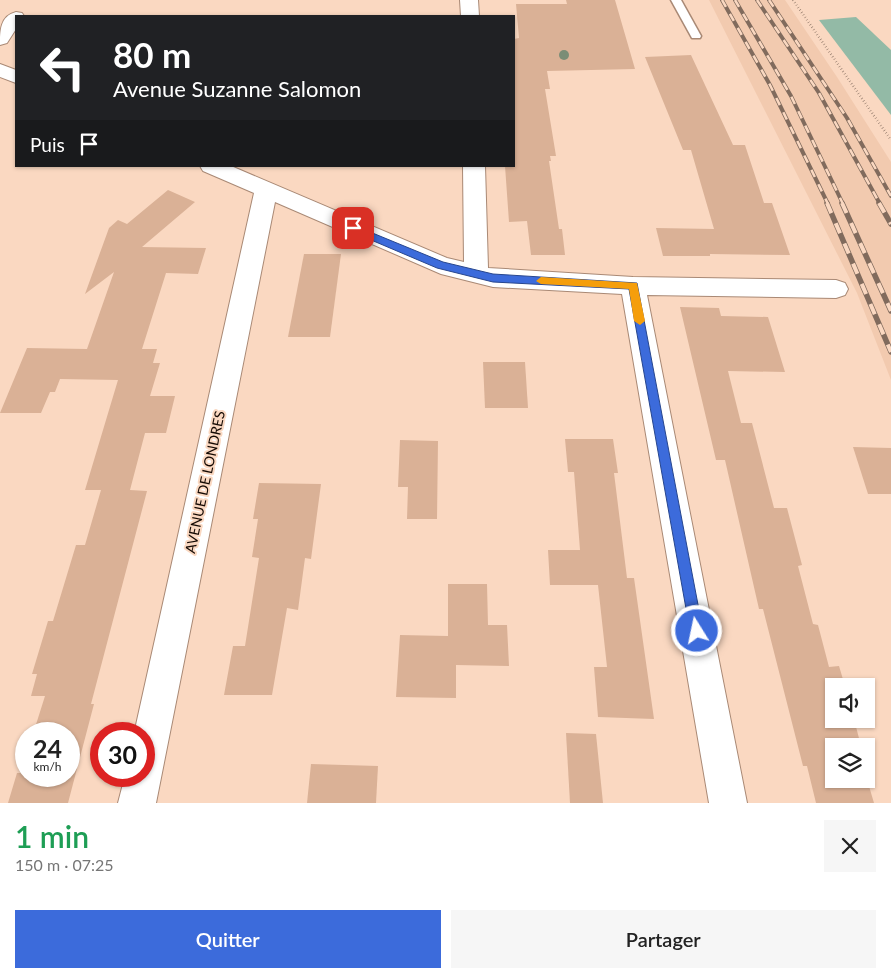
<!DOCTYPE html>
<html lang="fr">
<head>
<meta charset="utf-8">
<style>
	body { margin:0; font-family:Lato,sans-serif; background:#f6f6f6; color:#222; height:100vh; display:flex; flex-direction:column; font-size:19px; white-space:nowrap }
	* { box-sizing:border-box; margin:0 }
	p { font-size:16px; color:#767676 }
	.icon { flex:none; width:28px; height:28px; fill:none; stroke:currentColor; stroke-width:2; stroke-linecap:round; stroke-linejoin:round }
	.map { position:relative; height:803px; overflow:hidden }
	.details { display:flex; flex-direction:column; background:#fff; flex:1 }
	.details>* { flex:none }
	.top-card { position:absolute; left:15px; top:15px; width:500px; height:152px; border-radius:0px; box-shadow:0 1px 4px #0004; background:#202124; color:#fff; overflow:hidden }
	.controls { position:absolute; left:825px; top:678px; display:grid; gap:10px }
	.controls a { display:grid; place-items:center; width:50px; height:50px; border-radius:0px; background:#fff; box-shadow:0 1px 4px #0004; font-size:25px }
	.speed { position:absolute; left:15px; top:722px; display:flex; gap:10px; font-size:25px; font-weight:700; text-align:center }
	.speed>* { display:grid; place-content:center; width:65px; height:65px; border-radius:50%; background:#fff; box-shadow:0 1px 4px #0004; line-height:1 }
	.speed small { font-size:12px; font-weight:400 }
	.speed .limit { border:8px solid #d22; background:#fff; color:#111 }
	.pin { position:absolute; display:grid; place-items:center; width:42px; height:42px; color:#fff; margin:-21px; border-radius:10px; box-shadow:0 2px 8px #0006 }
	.me { position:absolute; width:55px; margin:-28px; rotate:350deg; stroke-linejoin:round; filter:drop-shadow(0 0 4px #0008) }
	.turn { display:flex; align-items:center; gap:18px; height:105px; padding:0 15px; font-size:22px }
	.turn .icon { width:65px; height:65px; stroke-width:2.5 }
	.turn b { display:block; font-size:35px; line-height:42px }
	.then { display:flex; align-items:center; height:48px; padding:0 15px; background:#0003; gap:10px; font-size:19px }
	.round { display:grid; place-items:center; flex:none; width:52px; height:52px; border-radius:0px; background:#f6f6f6 }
	.overview { display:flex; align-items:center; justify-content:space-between; height:85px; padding:0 15px }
	h1 { font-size:30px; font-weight:600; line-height:38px; color:#1e9e55 }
	.cta { display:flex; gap:10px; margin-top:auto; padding:10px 15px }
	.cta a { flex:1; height:58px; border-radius:0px; background:#3c6bdb; color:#fff; font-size:20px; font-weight:600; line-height:58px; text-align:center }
	.cta a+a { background:#f6f6f6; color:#222 }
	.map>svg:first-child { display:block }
	.built { fill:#f2caaf }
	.green { fill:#93baa6 }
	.building { fill:#dab196 }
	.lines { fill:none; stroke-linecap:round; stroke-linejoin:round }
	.lane-casing { stroke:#a98975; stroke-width:3 }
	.street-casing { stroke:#a98975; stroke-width:2 }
	.path { stroke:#7e685a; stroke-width:2.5; stroke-dasharray:0.5 2.5; stroke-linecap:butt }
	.lane { fill:#fff; fill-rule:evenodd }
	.street { fill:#fff; fill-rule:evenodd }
	.rail-far1-casing { stroke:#816b5d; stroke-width:4 }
	.rail-casing { stroke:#816b5d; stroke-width:5.5 }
	.rail-far1 { stroke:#fad8c1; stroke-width:2.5; stroke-dasharray:8; stroke-linecap:butt }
	.rail { stroke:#fad8c1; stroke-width:4; stroke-dasharray:11; stroke-linecap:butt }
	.tree { fill:#7b8d76 }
	.route { fill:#3c6bdb; stroke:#27468e }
	.slow { fill:#f59e0b }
	.labels { text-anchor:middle; stroke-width:4; stroke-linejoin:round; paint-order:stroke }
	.street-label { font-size:14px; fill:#140903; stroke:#fad8c1 }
</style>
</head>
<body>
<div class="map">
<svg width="891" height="803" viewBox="0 0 891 803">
	<rect width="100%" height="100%" fill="#fad8c1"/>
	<!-- built -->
	<polygon class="built" points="709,0 785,0 837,77 891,162 891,380 857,293"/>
	<!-- green -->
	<polygon class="green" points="856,17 891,50 891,115 819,20"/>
	<!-- building -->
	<g class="building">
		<polygon points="566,0 615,0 635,69 547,71 550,89 545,89 556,156 550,156 551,161 549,161 559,229 562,229 565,255 531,255 527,221 509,222 505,166 514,166 514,39 519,38 516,4 567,4"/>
		<polygon points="691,55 733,145 745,145 764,203 772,203 790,255 710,254 710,256 663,256 656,228 714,229 691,150 683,150 645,57"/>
		<polygon points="168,190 195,202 142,247 206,248 198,274 166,273 142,349 157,349 153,363 160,363 150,396 175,396 166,433 145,433 130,490 147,491 91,704 94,704 68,803 8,803 17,773 20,773 26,754 26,776 69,776 69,734 33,734 45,696 31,696 37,674 32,674 48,621 53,621 76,545 85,545 101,490 85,490 118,380 60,379 55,392 50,392 41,413 0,413 27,348 87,349 114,272 85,294 109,228 118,220 127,224"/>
		<polygon points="304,254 341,254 330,337 288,337"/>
		<polygon points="680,307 719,308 721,316 768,317 785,372 728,371 741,423 752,423 774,508 787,508 802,565 798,566 813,624 818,625 829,667 839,666 845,686 834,686 834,719 854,719 861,746 834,746 834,779 866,779 866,776 874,803 816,803 807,766 803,766 763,609 759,609 725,460 716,460"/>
		<polygon points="483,362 525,362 528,408 485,408"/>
		<polygon points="565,439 613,439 618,473 614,473 627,578 634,578 654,719 598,717 594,667 607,667 598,585 550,585 548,550 580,550 574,472 568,472"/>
		<polygon points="400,440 438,441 437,519 407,519 408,487 398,487"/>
		<polygon points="853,447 891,448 891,494 868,494"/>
		<polygon points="259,483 321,484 311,559 305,558 298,610 287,608 272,695 224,695 233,646 245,646 259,558 252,557 258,519 253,519"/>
		<polygon points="448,584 487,584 488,625 507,625 509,666 456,665 456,698 396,697 400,635 448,636"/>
		<polygon points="566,733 596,734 603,803 570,803"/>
		<polygon points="311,764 378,766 376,803 307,803"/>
	</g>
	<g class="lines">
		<!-- lane casing -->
		<g class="lane-casing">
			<polygon id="lane" points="671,0 681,0 701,36 700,38 692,38"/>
		</g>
		<!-- street casing -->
		<g class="street-casing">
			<g id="street">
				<polygon points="460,0 478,0 479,16 461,16"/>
				<path d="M 16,12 L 22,13 L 24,16 L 16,16 L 16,29 L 7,43 L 0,45 C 0,31 0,16 16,12 Z"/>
				<polygon points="0,64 16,70 16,83 0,77"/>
				<polygon points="200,166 231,166 447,258 464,262 463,166 485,166 488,268 633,277 836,280 845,283 848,289 845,295 836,298 647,295 747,803 709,803 622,294 493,287 441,274 275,202 156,803 118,803 125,776 144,776 144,734 134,734 254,193 203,171"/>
			</g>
		</g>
		<!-- path -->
		<polyline class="path" points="793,0 891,140"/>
		<!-- lane -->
		<use href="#lane" class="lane"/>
		<!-- street -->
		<use href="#street" class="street"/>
		<!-- rail-far1 casing -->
		<g class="rail-far1-casing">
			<g id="rail-far1">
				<polyline points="722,0 770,85 828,204"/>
				<polyline points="735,0 791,96 843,204"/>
				<polyline points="757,0 819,93 880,204"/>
				<polyline points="769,0 847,118 891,196"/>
			</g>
		</g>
		<!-- rail casing -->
		<g class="rail-casing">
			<g id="rail">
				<polyline points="827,203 891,352"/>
				<polyline points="842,203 891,311"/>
				<polyline points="879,203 891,224"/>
			</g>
		</g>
		<!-- rail-far1 -->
		<use href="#rail-far1" class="rail-far1"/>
		<!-- rail -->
		<use href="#rail" class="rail"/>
	</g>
	<!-- trees -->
	<circle class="tree" cx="564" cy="55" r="5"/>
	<!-- route -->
	<polygon class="route" points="353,225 443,262 493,274 637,283 703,631 701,635 697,637 692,635 690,631 629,289 493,282 437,268 350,231 349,228"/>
	<!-- slow -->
	<polygon class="slow" points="541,277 637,283 645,321 640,325 634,321 629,289 541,284 536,281"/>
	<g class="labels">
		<!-- street labels -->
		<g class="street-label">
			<text transform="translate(205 482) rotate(-78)" y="5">AVENUE DE LONDRES</text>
		</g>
	</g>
</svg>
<div class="controls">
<a><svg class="icon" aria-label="sound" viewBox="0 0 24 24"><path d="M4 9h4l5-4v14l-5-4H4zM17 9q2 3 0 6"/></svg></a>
<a><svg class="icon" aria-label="layers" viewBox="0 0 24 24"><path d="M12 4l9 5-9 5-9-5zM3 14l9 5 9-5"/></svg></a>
</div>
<div class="speed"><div>24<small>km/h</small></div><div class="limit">30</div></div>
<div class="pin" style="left:353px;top:228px;background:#d93025"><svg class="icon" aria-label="arrive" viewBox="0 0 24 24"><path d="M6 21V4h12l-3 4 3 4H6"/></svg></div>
<svg class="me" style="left:697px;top:631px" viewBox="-20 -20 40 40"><circle r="17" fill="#3c6bdb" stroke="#fff" stroke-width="3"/><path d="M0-11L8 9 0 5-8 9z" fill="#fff"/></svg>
<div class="top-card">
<div class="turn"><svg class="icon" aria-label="left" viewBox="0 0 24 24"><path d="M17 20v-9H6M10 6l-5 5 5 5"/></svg><div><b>80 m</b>Avenue Suzanne Salomon</div></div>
<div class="then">Puis<svg class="icon" aria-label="arrive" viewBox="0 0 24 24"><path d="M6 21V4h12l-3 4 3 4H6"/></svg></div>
</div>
</div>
<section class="details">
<div class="overview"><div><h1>1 min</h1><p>150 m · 07:25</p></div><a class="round"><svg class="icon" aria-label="close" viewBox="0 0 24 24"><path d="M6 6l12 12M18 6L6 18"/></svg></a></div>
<div class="cta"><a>Quitter</a><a>Partager</a></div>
</section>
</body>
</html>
